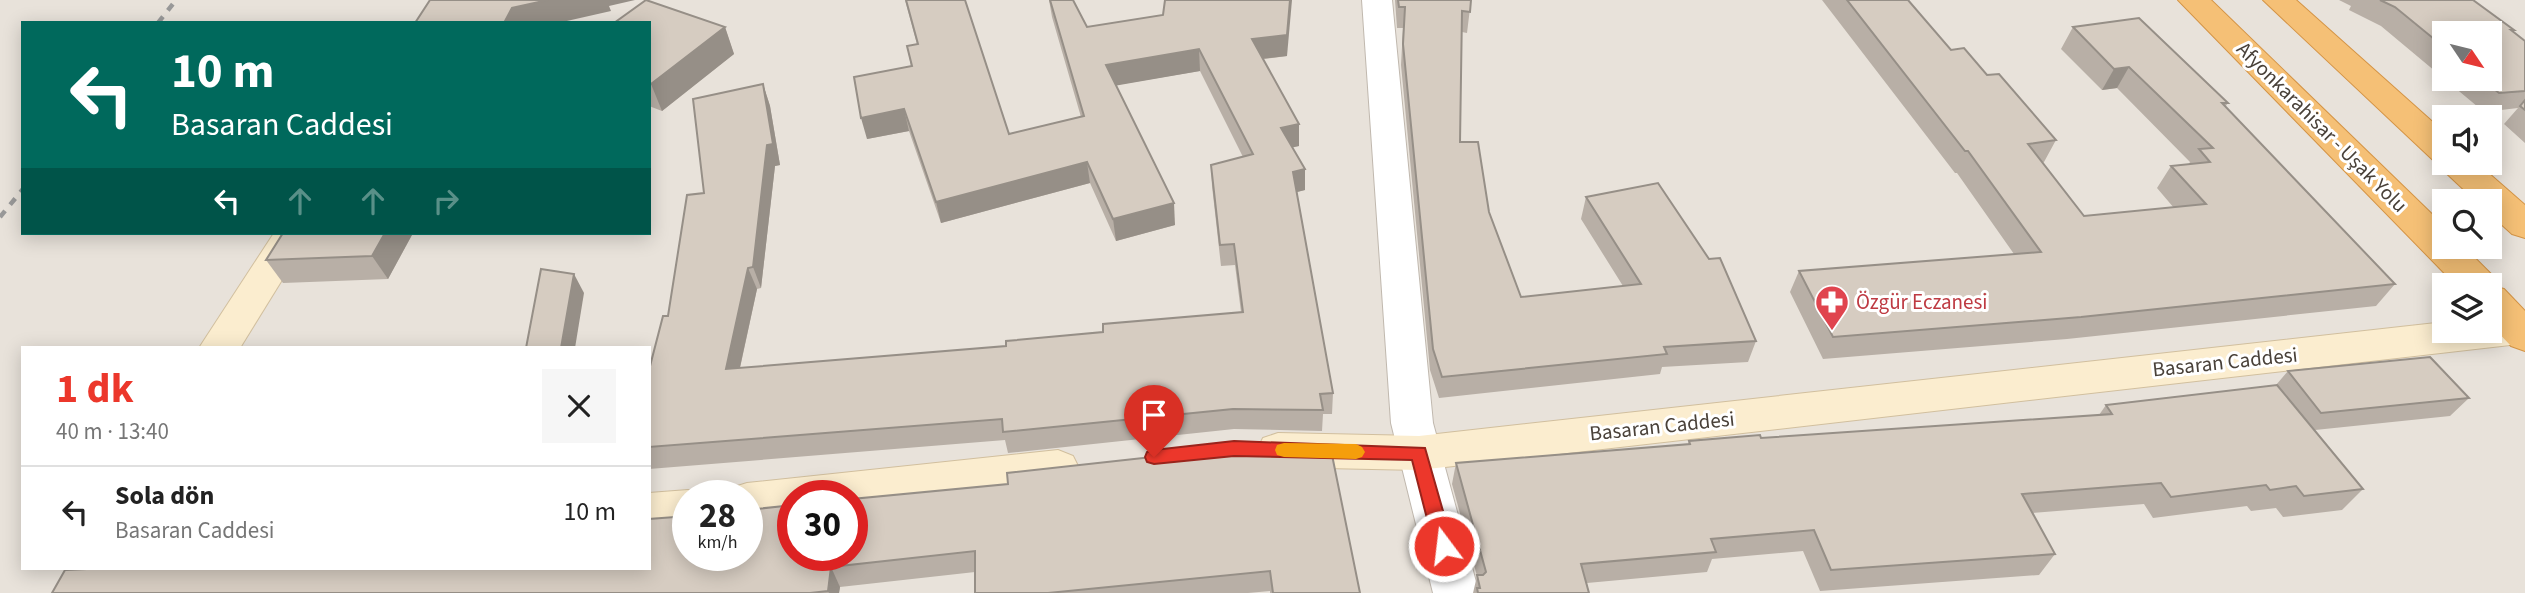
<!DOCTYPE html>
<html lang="tr">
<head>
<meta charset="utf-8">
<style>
	body { margin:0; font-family:"Source Sans 3",sans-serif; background:#f6f6f6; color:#222; height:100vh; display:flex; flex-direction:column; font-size:26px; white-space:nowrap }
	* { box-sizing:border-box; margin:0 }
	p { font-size:23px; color:#767676 }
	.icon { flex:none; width:38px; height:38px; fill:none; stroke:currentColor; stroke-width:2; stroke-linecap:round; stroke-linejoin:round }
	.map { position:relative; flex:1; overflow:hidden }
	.side { position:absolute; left:21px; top:346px; width:630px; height:224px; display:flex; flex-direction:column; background:#fff; border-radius:0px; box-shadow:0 4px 18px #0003 }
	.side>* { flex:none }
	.banner { position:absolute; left:21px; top:21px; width:630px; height:214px; border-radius:0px; box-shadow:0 4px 18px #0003; background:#00695c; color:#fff; overflow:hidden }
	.needle { width:46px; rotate:125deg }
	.tools { position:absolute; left:2432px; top:21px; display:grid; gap:14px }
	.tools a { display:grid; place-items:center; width:70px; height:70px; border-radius:0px; background:#fff; box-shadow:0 4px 18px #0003; font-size:35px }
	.speed { position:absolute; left:672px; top:480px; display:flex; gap:14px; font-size:35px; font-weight:700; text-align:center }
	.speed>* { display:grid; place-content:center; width:91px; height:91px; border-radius:50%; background:#fff; box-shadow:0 4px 18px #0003; line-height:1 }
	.speed small { font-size:18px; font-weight:400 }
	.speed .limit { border:10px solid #d22; background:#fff; color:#111 }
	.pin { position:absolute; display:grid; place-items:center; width:60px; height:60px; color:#fff; margin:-72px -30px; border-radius:50% 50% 50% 0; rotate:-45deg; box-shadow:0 0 7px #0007 }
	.pin .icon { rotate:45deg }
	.me { position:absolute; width:77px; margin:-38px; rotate:345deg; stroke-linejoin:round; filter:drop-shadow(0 0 5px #0008) }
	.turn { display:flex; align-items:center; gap:24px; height:147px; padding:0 35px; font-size:32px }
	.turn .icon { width:91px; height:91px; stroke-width:2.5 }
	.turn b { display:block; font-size:49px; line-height:60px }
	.lanes { display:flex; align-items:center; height:66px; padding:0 35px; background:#0003; justify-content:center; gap:35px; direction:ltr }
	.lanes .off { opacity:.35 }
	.round { display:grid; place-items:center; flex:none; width:74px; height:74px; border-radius:0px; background:#f6f6f6 }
	.head { display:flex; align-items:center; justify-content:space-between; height:119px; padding:0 35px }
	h1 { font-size:42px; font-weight:700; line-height:52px; color:#ec372b }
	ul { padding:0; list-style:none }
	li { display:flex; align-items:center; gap:21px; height:91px; padding:0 35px; border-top:2px solid #e0e0e0 }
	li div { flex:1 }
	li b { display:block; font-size:26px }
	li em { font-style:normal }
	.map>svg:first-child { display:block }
	.residential { fill:#e8e2da; fill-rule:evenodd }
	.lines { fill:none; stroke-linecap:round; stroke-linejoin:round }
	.street-casing { stroke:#c0b8ae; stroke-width:2 }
	.secondary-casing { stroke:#d1bf9e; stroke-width:2 }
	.highway-casing { stroke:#d49446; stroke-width:2 }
	.street { fill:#fff; fill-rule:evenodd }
	.secondary { fill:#fbedcf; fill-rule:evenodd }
	.highway { fill:#f5c076; fill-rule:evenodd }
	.rail { stroke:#999; stroke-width:4.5; stroke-dasharray:8 8; stroke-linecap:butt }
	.wall { fill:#b8afa6; fill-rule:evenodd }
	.shaded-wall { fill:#968f87 }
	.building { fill:#d6ccc1; stroke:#968f87; stroke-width:2 }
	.route { fill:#ec372b; stroke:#99241c; stroke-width:2 }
	.slow { fill:#f59e0b }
	.labels { text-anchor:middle; stroke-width:6; stroke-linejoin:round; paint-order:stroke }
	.street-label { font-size:21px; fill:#494139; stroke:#fff }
	.health-label { font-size:21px; fill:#be3a42; stroke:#fff; text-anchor:start }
</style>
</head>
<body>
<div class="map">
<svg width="2525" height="593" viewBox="0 0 2525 593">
	<rect width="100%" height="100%" fill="#f5f1eb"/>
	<!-- residential -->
	<path class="residential" d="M 0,0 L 2525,0 L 2525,593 L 0,593 ZM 23,23 L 649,23 L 649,233 L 23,233 ZM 2445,33 L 2490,33 L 2490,79 L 2445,79 ZM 2445,117 L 2490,117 L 2490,163 L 2445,163 ZM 2445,201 L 2490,201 L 2490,247 L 2445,247 ZM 2445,285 L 2490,285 L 2490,331 L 2445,331 ZM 23,348 L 649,348 L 649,569 L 23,569 ZM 688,495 L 747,495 L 747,555 L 688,555 ZM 793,495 L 852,495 L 852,555 L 793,555 Z"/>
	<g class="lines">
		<!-- street casing -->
		<g class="street-casing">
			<polygon id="street" points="1362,0 1392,0 1433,423 1479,593 1433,593 1391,423"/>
		</g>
		<!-- secondary casing -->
		<g class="secondary-casing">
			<g id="secondary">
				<polygon points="274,233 311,233 240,348 199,348"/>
				<polygon points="2519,314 2525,316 2525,342 2519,344 1419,470 1278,467 1263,462 1257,450 1263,438 1278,433 1419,436 2445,322 2445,331 2490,331 2490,317"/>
				<polygon points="1058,450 1073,456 1079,468 1073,480 1058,486 852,508 852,495 793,495 793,514 747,519 747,495 728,495 731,488 747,483"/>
				<polygon points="688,490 704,495 688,495 688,526 649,530 649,493"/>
			</g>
		</g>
		<!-- highway casing -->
		<g class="highway-casing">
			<g id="highway">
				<polygon points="2178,0 2211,0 2436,218 2445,227 2445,247 2464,247 2492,275 2496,287 2504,289 2525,311 2525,351 2511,346 2490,324 2490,285 2456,285"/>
				<polygon points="2263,0 2296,0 2445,133 2445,163 2477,163 2525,205 2525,238 2512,234 2490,214 2490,201 2476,201 2444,171 2439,162 2433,160"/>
			</g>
		</g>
		<!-- street -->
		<use href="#street" class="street"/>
		<!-- secondary -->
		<use href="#secondary" class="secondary"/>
		<!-- highway -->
		<use href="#highway" class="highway"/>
		<!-- rail -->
		<g class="rail">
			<polyline points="158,23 176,0"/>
			<polyline points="0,217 23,189"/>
		</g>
	</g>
	<!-- wall -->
	<g class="wall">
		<polygon points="905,0 965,0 1009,134 1081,117 1052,17 1049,0 1073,0 1087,27 1287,56 1263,59 1299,124 1299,146 1292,147 1305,190 1297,192 1333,393 1332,414 1323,414 1322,431 1234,429 1008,453 1005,440 649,469 649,370 668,316 704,193 763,84 770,106 780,165 775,166 761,288 757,289 740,368 1006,346 1241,312 1235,265 1221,266 1212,186 1211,165 1243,157 1200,71 1116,85 1175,225 1116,241 1090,183 941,223 909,131 867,139 911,66 907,46 917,44"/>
		<polygon points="1395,0 1471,0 1467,33 1462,32 1460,142 1489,212 1521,297 1623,286 1581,219 1586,197 1756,341 1748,362 1662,367 1660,374 1439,398 1430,370 1401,65 1403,28 1397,28"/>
		<polygon points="1822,0 1908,0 1951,50 1987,75 2056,140 2044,162 2043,163 2084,216 2174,208 2157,188 2171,166 2189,164 2190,162 2117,88 2102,90 2061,49 2073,27 2228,103 2225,107 2395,284 2376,306 2067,339 1823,359 1790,292 1799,271 2014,254 1957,173 1955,173"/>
		<path d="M 2339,0 L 2473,0 L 2514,30 L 2512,31 L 2525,41 L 2525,143 L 2504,124 L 2518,108 L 2484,112 L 2381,26 L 2349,10 L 2351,6 ZM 2445,33 L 2490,79 L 2445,79 Z"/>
		<polygon points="649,23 725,27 734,54 662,111 649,106"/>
		<polygon points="413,233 388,279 283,283 266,260"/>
		<polygon points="2288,371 2469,398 2450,416 2315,430 2363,489 2342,510 2283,517 2276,508 2251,511 2247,506 2153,518 2144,504 2032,513 2055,554 2039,575 1820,591 1803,551 1712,559 1707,572 1587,583 1589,593 1473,593 1477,576 1452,484 1456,463 1688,444 1689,441 1761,438 2099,415 2106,405 2276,385"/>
		<polygon points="1008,484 1360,593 1270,593 1270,591 1248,593 975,593 975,572 840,587 839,593 52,593 649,569"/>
	</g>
	<!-- shaded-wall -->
	<g class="shaded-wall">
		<polygon points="548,0 635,0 609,6 611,11 558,23 504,23 512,8"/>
		<polygon points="1290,0 1292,0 1287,56 1252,60 1252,39"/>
		<polygon points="725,27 734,54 662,111 651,84"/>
		<polygon points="1199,49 1200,71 1108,87 1106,65"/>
		<polygon points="2129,67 2117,88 2102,90 2114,69"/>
		<polygon points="763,84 770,106 780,165 775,166 761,288 753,267 767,145"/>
		<polygon points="904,109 909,131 867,139 861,118"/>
		<polygon points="1299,124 1299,146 1281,150 1281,128"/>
		<polygon points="1087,162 1090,183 941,223 936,202"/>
		<polygon points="1305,169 1305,190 1293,193 1293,172"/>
		<polygon points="1174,203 1175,225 1116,241 1113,219"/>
		<polygon points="385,233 413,233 388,279 372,256"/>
		<polygon points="748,268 757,289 735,390 726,369"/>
		<polygon points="574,274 584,293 575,348 561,348"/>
		<polygon points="831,567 840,587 839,593 829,593 828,591"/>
	</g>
	<!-- building -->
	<g class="building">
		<polygon points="430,0 548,0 512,8 504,23 415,23"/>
		<polygon points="646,0 725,27 651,84 649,83 649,23 614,23"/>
		<polygon points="906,0 965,0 1009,134 1084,116 1050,0 1073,0 1087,27 1163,15 1165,0 1290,0 1287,35 1252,39 1299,124 1281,128 1305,169 1293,172 1333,393 1320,394 1323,410 1233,409 1003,432 1002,419 649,447 649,370 663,316 668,316 687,195 704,193 693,99 763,84 773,144 767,145 753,267 748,268 726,369 1006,346 1006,341 1103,332 1103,324 1243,312 1234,244 1220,245 1211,165 1253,154 1199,49 1106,65 1174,203 1113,219 1087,162 936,202 904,109 861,118 854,77 912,66 907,46 918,44"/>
		<polygon points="1398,0 1471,0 1470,12 1462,11 1460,142 1478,142 1489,212 1521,297 1641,284 1586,197 1658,183 1709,259 1720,258 1756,341 1664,347 1667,354 1442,377 1433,349 1403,44 1405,7 1399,7"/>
		<polygon points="1847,0 1908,0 1951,50 1964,48 1987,75 1999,74 2056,140 2028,144 2084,216 2206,204 2171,166 2210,162 2199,149 2213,148 2129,67 2114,69 2073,27 2139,18 2228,103 2222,103 2395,284 2081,317 1833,337 1799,271 2041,252 1968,151 1965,151"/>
		<polygon points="2380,0 2473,0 2514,30 2511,30 2525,41 2525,91 2499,93 2482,79 2490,79 2490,33 2445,33 2445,48 2395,7"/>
		<polygon points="2525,100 2525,110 2520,106"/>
		<polygon points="283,233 385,233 372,256 266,260"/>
		<polygon points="541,269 574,274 561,348 526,348"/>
		<polygon points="2430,357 2469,398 2321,413 2288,371"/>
		<polygon points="2277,385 2363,489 2304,496 2296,486 2270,490 2266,485 2171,497 2161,483 2022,494 2055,554 1831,570 1814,530 1711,539 1716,552 1581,564 1589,593 1478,593 1477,588 1480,588 1477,575 1483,575 1486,572 1456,463 1690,444 1689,441 1760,435 1761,438 2112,414 2106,405"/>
		<polygon points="1234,448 1331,450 1360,593 1273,593 1270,571 1048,593 975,593 975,551 831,567 828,591 810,593 52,593 65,570 87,569 649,569 649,519 688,516 688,555 747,555 747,510 793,505 793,555 852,555 852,499 1008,484 1007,473"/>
	</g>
	<!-- route -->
	<polygon class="route" points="1234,441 1425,448 1453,546 1450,552 1444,554 1437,552 1434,546 1412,460 1234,456 1154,464 1147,462 1145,457 1147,452 1154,450"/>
	<!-- slow -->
	<polygon class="slow" points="1284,443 1356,444 1362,447 1365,452 1362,457 1356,459 1284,457 1277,455 1275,450 1277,445"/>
	<!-- icons -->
	<defs>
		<g id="pharmacy-pin" transform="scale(1.75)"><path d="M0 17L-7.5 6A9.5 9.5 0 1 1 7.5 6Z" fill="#e0444e" stroke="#fff"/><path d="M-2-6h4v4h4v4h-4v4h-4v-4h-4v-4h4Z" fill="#fff"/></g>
	</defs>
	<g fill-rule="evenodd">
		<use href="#pharmacy-pin" x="1832" y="302"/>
	</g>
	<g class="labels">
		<!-- street labels -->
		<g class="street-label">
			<text transform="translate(2322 127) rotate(45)" y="7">Afyonkarahisar - Uşak Yolu</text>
			<text transform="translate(2225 362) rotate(-6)" y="7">Basaran Caddesi</text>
			<text transform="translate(1662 426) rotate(-6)" y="7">Basaran Caddesi</text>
		</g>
		<!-- health labels -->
		<g class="health-label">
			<text x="1856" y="309">Özgür Eczanesi</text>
		</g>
	</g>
</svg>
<div class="tools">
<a><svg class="needle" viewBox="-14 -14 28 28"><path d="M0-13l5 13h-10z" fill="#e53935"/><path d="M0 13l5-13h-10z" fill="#767676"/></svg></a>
<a><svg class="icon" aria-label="sound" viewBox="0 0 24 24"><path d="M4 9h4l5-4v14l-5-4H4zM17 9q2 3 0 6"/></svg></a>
<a><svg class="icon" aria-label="search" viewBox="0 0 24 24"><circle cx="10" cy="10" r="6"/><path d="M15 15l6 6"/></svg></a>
<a><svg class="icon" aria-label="layers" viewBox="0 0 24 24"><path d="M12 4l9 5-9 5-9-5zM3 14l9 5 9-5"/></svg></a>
</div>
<div class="speed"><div>28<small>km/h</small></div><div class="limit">30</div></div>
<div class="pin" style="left:1154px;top:457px;background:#d93025"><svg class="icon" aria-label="arrive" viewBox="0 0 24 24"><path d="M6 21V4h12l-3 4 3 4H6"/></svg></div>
<svg class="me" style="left:1444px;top:546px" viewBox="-20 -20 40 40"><circle r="17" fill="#ec372b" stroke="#fff" stroke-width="3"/><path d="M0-11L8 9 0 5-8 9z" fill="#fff"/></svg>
<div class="banner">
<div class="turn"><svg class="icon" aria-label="left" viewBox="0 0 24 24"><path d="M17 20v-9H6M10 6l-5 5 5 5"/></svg><div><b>10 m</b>Basaran Caddesi</div></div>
<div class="lanes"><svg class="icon" aria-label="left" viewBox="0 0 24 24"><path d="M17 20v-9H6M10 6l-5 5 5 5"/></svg><svg class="icon off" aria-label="ahead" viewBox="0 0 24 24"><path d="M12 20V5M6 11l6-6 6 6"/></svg><svg class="icon off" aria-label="ahead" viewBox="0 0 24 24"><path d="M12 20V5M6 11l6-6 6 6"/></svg><svg class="icon off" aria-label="right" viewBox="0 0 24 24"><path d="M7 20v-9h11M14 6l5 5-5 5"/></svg></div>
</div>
<section class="side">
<div class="head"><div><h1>1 dk</h1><p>40 m · 13:40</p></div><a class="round"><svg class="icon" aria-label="close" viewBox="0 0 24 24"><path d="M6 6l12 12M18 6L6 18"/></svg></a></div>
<ul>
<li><svg class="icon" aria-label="left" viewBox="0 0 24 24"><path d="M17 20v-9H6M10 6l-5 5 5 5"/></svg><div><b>Sola dön</b><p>Basaran Caddesi</p></div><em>10 m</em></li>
</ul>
</section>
</div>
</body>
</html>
